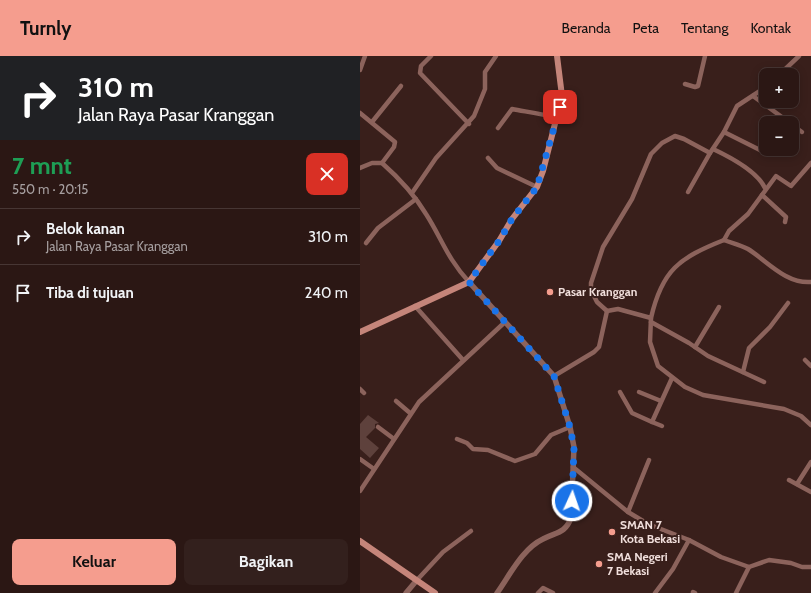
<!DOCTYPE html>
<html lang="id">
<head>
<meta charset="utf-8">
<style>
	body { margin:0; font-family:Cabin,sans-serif; background:#33201d; color:#f1f3f6; height:100vh; display:flex; flex-direction:column; font-size:15px; white-space:nowrap }
	* { box-sizing:border-box; margin:0 }
	p { font-size:13px; color:#a69fa0 }
	.icon { flex:none; width:22px; height:22px; fill:none; stroke:currentColor; stroke-width:2; stroke-linecap:round; stroke-linejoin:round }
	.map { position:relative; flex:1; overflow:hidden }
	.details { display:flex; flex-direction:column; background:#2b1714; width:360px }
	.details>* { flex:none }
	.hud { background:#202124; color:#fff; overflow:hidden }
	.tools { position:absolute; left:399px; top:12px; display:grid; gap:8px }
	.tools a { display:grid; place-items:center; width:40px; height:40px; border-radius:8px; background:#2b1714; box-shadow:0 2px 10px #0003,0 0 0 1px #473634; font-size:20px }
	.pin { position:absolute; display:grid; place-items:center; width:34px; height:34px; color:#fff; margin:-17px; border-radius:8px; box-shadow:0 2px 6px #0006 }
	.me { position:absolute; width:44px; margin:-22px; rotate:3deg; stroke-linejoin:round; filter:drop-shadow(0 0 3px #0008) }
	.turn { display:flex; align-items:center; gap:14px; height:84px; padding:0 12px; font-size:18px }
	.turn .icon { width:52px; height:52px; stroke-width:2.5 }
	.turn b { display:block; font-size:28px; line-height:34px }
	.round { display:grid; place-items:center; flex:none; width:42px; height:42px; border-radius:8px; background:#33201d }
	.headline { display:flex; align-items:center; justify-content:space-between; height:68px; padding:0 12px }
	h1 { font-size:24px; font-weight:800; line-height:30px; color:#1e9e55 }
	.action { display:flex; gap:8px; margin-top:auto; padding:8px 12px }
	.action a { flex:1; height:46px; border-radius:8px; background:#f59d8e; color:#111; font-size:16px; font-weight:800; line-height:46px; text-align:center }
	.action a+a { background:#33201d; color:#f1f3f6 }
	ul { padding:0; list-style:none }
	li { display:flex; align-items:center; gap:12px; height:56px; padding:0 12px; border-top:1px solid #473634 }
	li div { flex:1 }
	li b { display:block; font-size:15px }
	li em { font-style:normal }
	header { display:flex; align-items:center; gap:24px; box-sizing:border-box; height:56px; padding:0 20px; background:#f59d8e; color:#111 }
	header strong { font-size:19px }
	nav { display:flex; gap:22px; margin-inline-start:auto; font-size:14px }
	main { display:flex; flex:1; min-height:0 }
	.map>svg:first-child { display:block }
	.building { fill:#5e413c }
	.lines { fill:none; stroke-linecap:round; stroke-linejoin:round }
	.minor { stroke:#8c635c; stroke-width:4.5 }
	.tertiary { stroke:#8c635c; stroke-width:5.5 }
	.secondary { stroke:#c5857a; stroke-width:6 }
	.route { stroke:#1a73e8; stroke-width:7; stroke-dasharray:0 12.6 }
	.poi-dot { fill:#f59d8e; stroke:#391f1b; stroke-width:1.5 }
	.labels { text-anchor:middle; stroke-width:4; stroke-linejoin:round; paint-order:stroke }
	.poi-label { font-size:12px; font-weight:bold; fill:#f1dfdc; stroke:#391f1b; text-anchor:start }
</style>
</head>
<body>
<header>
<strong>Turnly</strong>
<nav><a>Beranda</a><a>Peta</a><a>Tentang</a><a>Kontak</a></nav>
</header>
<main>
<section class="details">
<div class="hud">
<div class="turn"><svg class="icon" aria-label="right" viewBox="0 0 24 24"><path d="M7 20v-9h11M14 6l5 5-5 5"/></svg><div><b>310 m</b>Jalan Raya Pasar Kranggan</div></div>
</div>
<div class="headline"><div><h1>7 mnt</h1><p>550 m · 20:15</p></div><a class="round" style="background:#d93025;color:#fff"><svg class="icon" aria-label="close" viewBox="0 0 24 24"><path d="M6 6l12 12M18 6L6 18"/></svg></a></div>
<ul>
<li><svg class="icon" aria-label="right" viewBox="0 0 24 24"><path d="M7 20v-9h11M14 6l5 5-5 5"/></svg><div><b>Belok kanan</b><p>Jalan Raya Pasar Kranggan</p></div><em>310 m</em></li>
<li><svg class="icon" aria-label="arrive" viewBox="0 0 24 24"><path d="M6 21V4h12l-3 4 3 4H6"/></svg><div><b>Tiba di tujuan</b></div><em>240 m</em></li>
</ul>
<div class="action"><a>Keluar</a><a>Bagikan</a></div>
</section>
<div class="map">
<svg width="451" height="537" viewBox="0 0 451 537">
	<rect width="100%" height="100%" fill="#391f1b"/>
	<!-- building -->
	<polygon class="building" points="8,359 19,367 15,368 15,372 6,381 19,392 10,402 0,393 0,368"/>
	<g class="lines">
		<!-- minor -->
		<g class="minor">
			<polyline points="71,0 61,10 60,17 109,68"/>
			<polyline points="0,14 5,0"/>
			<polyline points="419,19 439,0"/>
			<polyline points="325,28 335,31 338,30 345,0"/>
			<path d="M 406,31 L 377,50 L 364,76 L 350,97 L 324,83 L 315,80 L 302,87 L 291,98 L 272,143 L 243,191 L 231,227 L 231,234 L 237,246 L 247,255 L 258,253 L 291,262 C 302,214 319,202 364,184 C 372,187 381,189 388,193 C 407,205 426,228 451,226"/>
			<polyline points="393,40 430,67"/>
			<polyline points="0,57 35,86 34,91 22,107"/>
			<polyline points="12,66 41,30"/>
			<polyline points="432,69 442,76"/>
			<path d="M 138,72 L 152,53 C 168,56 182,58 198,62"/>
			<polyline points="364,76 404,96"/>
			<path d="M 353,93 C 370,101 397,115 405,132"/>
			<polyline points="128,102 137,112 177,131"/>
			<path d="M 0,112 L 12,107 L 22,107 C 39,122 54,138 66,158 C 82,183 87,202 109,226"/>
			<polyline points="328,136 350,97"/>
			<polyline points="52,137 76,102 114,60 125,33 125,16 136,0"/>
			<polyline points="402,139 426,161 425,166"/>
			<polyline points="364,184 369,175 388,158 416,120 431,130 451,107"/>
			<polyline points="6,187 18,172 56,143"/>
			<polyline points="55,250 103,304"/>
			<polyline points="291,262 290,286 298,310 325,331 343,339 424,353 441,360 451,369"/>
			<polyline points="291,266 329,287 348,300 404,326"/>
			<polyline points="335,291 359,251"/>
			<polyline points="445,304 451,310"/>
			<polyline points="383,316 389,292 410,271 428,247"/>
			<polyline points="194,320 234,296 239,291 247,255"/>
			<polyline points="0,333 4,337"/>
			<polyline points="260,336 272,357 292,366 312,322"/>
			<polyline points="279,336 301,345"/>
			<polyline points="36,345 50,357"/>
			<polyline points="292,366 302,370"/>
			<polyline points="18,371 34,383"/>
			<polyline points="97,383 107,387 113,393 128,394 155,405 175,398 191,379 210,371"/>
			<polyline points="0,403 14,413"/>
			<polyline points="213,411 268,456 288,468 329,484 361,501 389,511 409,504 431,507 442,511 451,511"/>
			<polyline points="429,424 451,436"/>
			<polyline points="437,428 451,406"/>
			<polyline points="0,435 59,346 145,266"/>
			<polyline points="268,456 289,404"/>
			<polyline points="57,524 83,496 111,475"/>
			<polyline points="333,536 335,537"/>
			<polyline points="178,537 183,532 193,537"/>
			<polyline points="295,537 313,513 329,484"/>
			<polyline points="376,537 389,511"/>
		</g>
		<!-- tertiary -->
		<g class="tertiary">
			<path d="M 109,226 L 194,320 L 210,371 L 214,391 L 211,462 C 205,478 196,476 183,483 C 162,493 150,519 137,537"/>
			<polyline points="46,537 57,524"/>
		</g>
		<!-- secondary -->
		<g class="secondary">
			<polyline points="0,276 109,226 139,185 152,163 177,131 183,115 202,40 197,0"/>
			<polyline points="0,485 75,537"/>
		</g>
	</g>
	<g class="lines">
		<!-- route -->
		<polyline class="route" points="200,51 177,131 152,163 139,185 109,226 194,320 210,371 214,392 212,445"/>
	</g>
	<!-- markers -->
	<g class="poi-dot">
		<circle cx="190" cy="236" r="4"/>
		<circle cx="252" cy="476" r="4"/>
		<circle cx="239" cy="508" r="4"/>
	</g>
	<g class="labels">
		<!-- poi labels -->
		<g class="poi-label">
			<text x="198" y="240">Pasar Kranggan</text>
			<text x="260" y="473">SMAN 7<tspan x="260" dy="14">Kota Bekasi</tspan></text>
			<text x="247" y="505">SMA Negeri<tspan x="247" dy="14">7 Bekasi</tspan></text>
		</g>
	</g>
</svg>
<div class="tools">
<a>+</a>
<a>−</a>
</div>
<div class="pin" style="left:200px;top:51px;background:#d93025"><svg class="icon" aria-label="arrive" viewBox="0 0 24 24"><path d="M6 21V4h12l-3 4 3 4H6"/></svg></div>
<svg class="me" style="left:212px;top:445px" viewBox="-20 -20 40 40"><circle r="17" fill="#1a73e8" stroke="#fff" stroke-width="3"/><path d="M0-11L8 9 0 5-8 9z" fill="#fff"/></svg>
</div>
</main>
</body>
</html>
